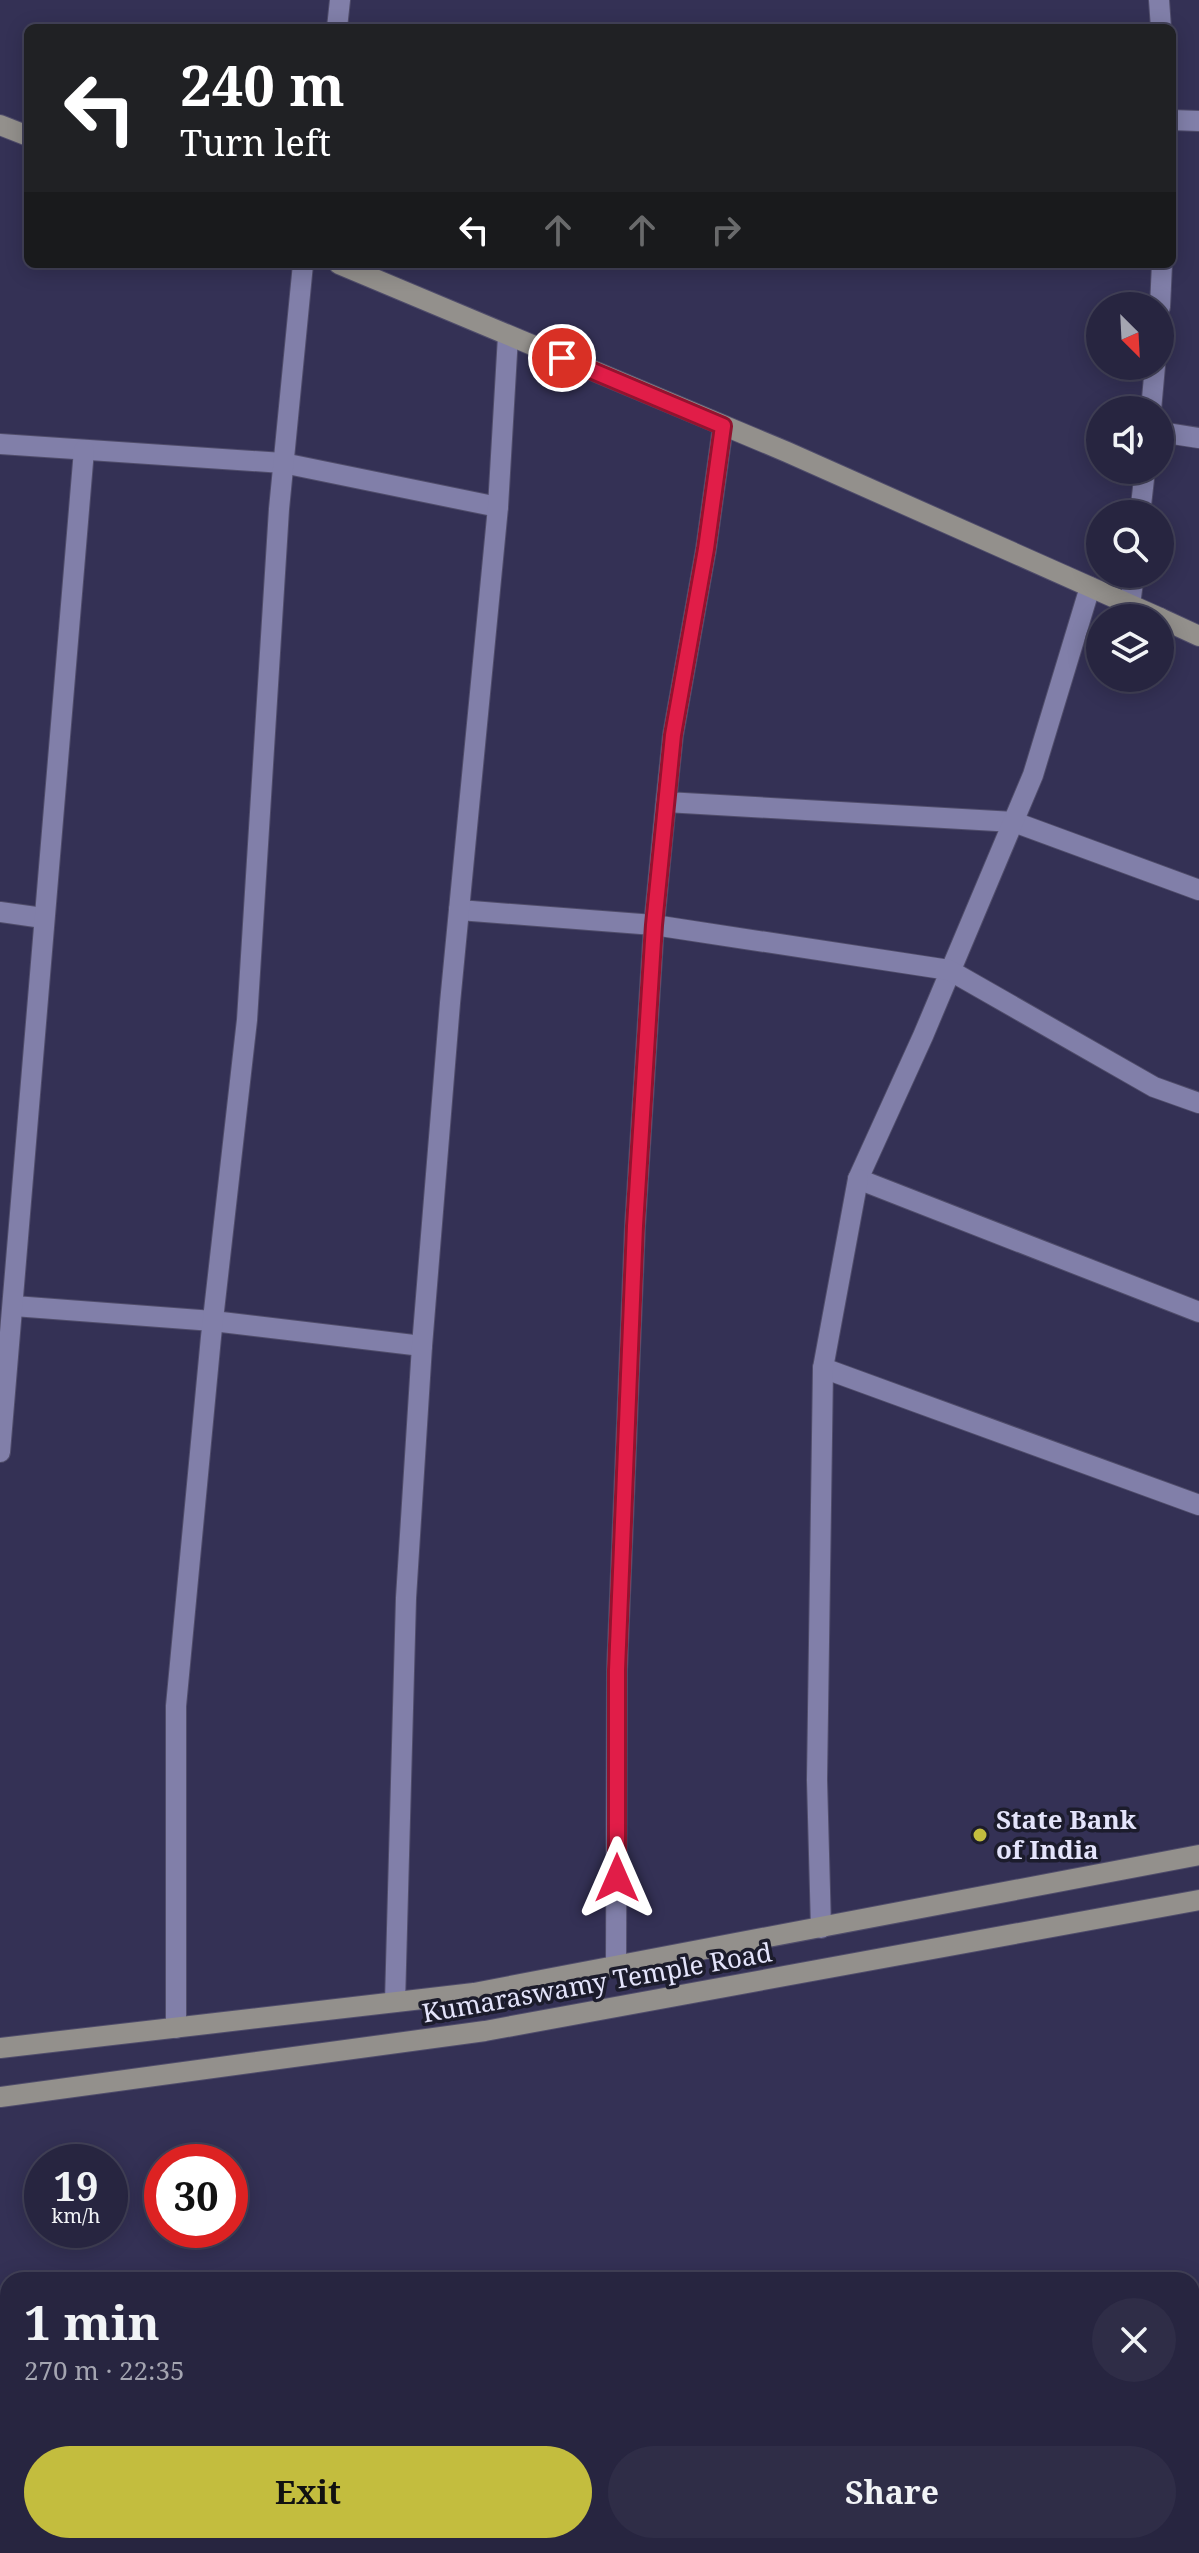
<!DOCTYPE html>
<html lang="en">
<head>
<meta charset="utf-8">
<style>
	body { margin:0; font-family:"Noto Serif",serif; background:#2f2d47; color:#f1f3f6; height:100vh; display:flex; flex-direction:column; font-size:30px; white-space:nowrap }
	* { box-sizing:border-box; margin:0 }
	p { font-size:26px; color:#a4a5b1 }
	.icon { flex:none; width:44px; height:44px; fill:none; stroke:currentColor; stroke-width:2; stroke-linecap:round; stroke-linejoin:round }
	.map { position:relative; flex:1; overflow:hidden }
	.panel { position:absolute; left:0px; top:2272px; width:1200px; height:282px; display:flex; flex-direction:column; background:#272540; border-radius:24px 24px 0 0; box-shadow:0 4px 20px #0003,0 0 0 2px #434259 }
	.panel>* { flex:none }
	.top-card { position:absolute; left:24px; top:24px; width:1152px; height:244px; border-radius:12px; box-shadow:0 4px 20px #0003,0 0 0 2px #434259; background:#202124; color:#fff; overflow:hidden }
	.needle { width:52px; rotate:156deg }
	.buttons { position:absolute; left:1086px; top:292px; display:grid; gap:16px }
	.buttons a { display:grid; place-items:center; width:88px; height:88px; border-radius:50%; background:#272540; box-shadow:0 4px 20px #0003,0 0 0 2px #434259; font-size:40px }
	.speed { position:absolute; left:24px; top:2144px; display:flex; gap:16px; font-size:40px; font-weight:700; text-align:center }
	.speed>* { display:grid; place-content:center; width:104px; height:104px; border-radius:50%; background:#272540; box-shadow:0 4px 20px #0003,0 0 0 2px #434259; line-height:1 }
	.speed small { font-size:20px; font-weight:400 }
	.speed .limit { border:12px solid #d22; background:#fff; color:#111 }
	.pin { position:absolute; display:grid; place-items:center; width:68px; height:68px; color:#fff; margin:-34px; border:4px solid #fff; border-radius:50%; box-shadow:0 2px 8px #0007 }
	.me { position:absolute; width:88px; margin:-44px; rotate:0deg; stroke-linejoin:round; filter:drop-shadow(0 0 6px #0008) }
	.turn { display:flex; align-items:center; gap:28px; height:168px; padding:0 24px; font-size:36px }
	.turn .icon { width:104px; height:104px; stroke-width:2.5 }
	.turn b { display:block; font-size:56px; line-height:68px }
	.lanes { display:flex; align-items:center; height:76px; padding:0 24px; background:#0003; justify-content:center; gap:40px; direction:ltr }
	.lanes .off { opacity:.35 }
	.round { display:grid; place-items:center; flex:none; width:84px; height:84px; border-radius:42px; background:#2f2d47 }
	.overview { display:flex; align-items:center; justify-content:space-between; height:136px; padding:0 24px }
	h1 { font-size:48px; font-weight:700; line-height:60px }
	.action { display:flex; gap:16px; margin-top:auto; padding:16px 24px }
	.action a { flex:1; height:92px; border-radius:48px; background:#c3bd3e; color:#111; font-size:32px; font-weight:700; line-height:92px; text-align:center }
	.action a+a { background:#2f2d47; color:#f1f3f6 }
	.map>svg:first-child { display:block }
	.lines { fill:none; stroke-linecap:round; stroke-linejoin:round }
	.street-casing { stroke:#504d6b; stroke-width:22 }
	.secondary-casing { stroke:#504d6b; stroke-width:22 }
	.highway-casing { stroke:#504d6b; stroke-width:26 }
	.street { stroke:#817fa9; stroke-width:20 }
	.secondary { stroke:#93908c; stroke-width:20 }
	.highway { stroke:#bcb747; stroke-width:24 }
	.route-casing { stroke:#92132f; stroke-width:20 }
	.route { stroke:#e11d48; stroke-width:14 }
	.poi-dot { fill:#c3bd3e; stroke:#1c1c2c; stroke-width:3 }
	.labels { text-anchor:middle; stroke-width:7; stroke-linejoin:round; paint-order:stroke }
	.poi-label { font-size:26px; font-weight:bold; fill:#e4e4fb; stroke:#1c1c2c; text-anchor:start }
	.street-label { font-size:26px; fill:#e4e4fb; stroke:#1c1c2c }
</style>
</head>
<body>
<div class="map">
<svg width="1199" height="2553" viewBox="0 0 1199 2553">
	<rect width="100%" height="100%" fill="#343155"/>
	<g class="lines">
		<!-- street casing -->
		<g class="street-casing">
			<g id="street">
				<polyline points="1159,0 1161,28"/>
				<polyline points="337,28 340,0"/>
				<polyline points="1172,120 1199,121"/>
				<polyline points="1160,307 1162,264"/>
				<polyline points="1151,410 1155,366"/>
				<polyline points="723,426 706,549 673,735 666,802 1014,822 1199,890"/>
				<polyline points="1160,432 1199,438"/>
				<polyline points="0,444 283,463 498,507"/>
				<polyline points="1140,514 1145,470"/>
				<polyline points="1090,587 1033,775 923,1036 858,1179 1199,1312"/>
				<polyline points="1130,605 1134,574"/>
				<polyline points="459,910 654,925 949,970 1154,1087 1199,1103"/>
				<polyline points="0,912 43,918"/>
				<polyline points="14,1306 213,1321 422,1346"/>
				<polyline points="823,1368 1199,1505"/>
				<polyline points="0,1452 84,450"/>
				<polyline points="821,1928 817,1780 823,1368 858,1179"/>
				<polyline points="616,1966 617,1670 635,1226 654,925 666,802"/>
				<polyline points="395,2002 406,1598 422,1346 450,1003 498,507 508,336"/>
				<polyline points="176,2028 176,1706 211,1337 247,1020 279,509 303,264"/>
			</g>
		</g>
		<!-- secondary casing -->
		<g class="secondary-casing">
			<g id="secondary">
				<polyline points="0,125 28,136"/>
				<polyline points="339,264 787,452 1160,618"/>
				<polyline points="1160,618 1199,636"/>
				<polyline points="0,2048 474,1993 1199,1855"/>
				<polyline points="0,2097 485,2031 1199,1900"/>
			</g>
		</g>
		<!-- highway casing -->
		<g class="highway-casing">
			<g id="highway">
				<polyline points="0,2448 8,2448"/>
				<polyline points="0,2509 8,2509"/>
				<polyline points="414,2546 439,2553"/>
				<polyline points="604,2546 624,2553"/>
			</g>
		</g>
		<!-- street -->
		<use href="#street" class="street"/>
		<!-- secondary -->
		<use href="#secondary" class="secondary"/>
		<!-- highway -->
		<use href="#highway" class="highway"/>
	</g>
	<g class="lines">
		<!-- route casing -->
		<g class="route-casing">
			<polyline id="route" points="562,358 723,426 706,549 673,735 654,925 635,1226 617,1670 617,1878"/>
		</g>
		<!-- route -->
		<use href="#route" class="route"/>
	</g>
	<!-- markers -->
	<circle class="poi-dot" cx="980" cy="1835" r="8"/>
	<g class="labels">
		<!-- poi labels -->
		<g class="poi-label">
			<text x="996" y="1829">State Bank<tspan x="996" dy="30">of India</tspan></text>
		</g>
		<!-- street labels -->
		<g class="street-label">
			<text transform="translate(597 1983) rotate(-10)" y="9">Kumaraswamy Temple Road</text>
		</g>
	</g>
</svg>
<div class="buttons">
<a><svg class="needle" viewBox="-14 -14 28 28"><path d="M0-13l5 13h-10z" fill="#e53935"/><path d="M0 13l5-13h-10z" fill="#a4a5b1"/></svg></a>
<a><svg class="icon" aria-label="sound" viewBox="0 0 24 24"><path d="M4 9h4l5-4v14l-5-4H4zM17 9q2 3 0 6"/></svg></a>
<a><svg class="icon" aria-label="search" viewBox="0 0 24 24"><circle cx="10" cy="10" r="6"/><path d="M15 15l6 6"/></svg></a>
<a><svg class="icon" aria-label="layers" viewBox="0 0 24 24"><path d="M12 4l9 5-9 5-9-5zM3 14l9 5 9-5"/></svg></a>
</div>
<div class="speed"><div>19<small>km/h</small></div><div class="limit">30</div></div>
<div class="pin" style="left:562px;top:358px;background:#d93025"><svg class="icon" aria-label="arrive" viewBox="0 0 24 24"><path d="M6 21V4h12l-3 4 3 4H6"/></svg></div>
<svg class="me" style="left:617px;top:1878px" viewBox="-20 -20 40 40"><path d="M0-17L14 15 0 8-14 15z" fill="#e11d48" stroke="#fff" stroke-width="4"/></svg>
<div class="top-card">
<div class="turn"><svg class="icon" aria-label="left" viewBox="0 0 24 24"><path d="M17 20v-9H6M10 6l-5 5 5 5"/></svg><div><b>240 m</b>Turn left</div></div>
<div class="lanes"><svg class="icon" aria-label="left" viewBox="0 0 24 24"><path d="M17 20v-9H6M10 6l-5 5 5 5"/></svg><svg class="icon off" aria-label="ahead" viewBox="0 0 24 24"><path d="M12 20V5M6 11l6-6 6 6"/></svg><svg class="icon off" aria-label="ahead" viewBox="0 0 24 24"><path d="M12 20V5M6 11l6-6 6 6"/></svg><svg class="icon off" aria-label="right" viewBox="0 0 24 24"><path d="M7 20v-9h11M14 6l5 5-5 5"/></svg></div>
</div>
<section class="panel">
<div class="overview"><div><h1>1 min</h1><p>270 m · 22:35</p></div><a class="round"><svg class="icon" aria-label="close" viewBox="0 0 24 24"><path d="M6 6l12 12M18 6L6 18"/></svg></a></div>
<div class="action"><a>Exit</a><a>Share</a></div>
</section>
</div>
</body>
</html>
